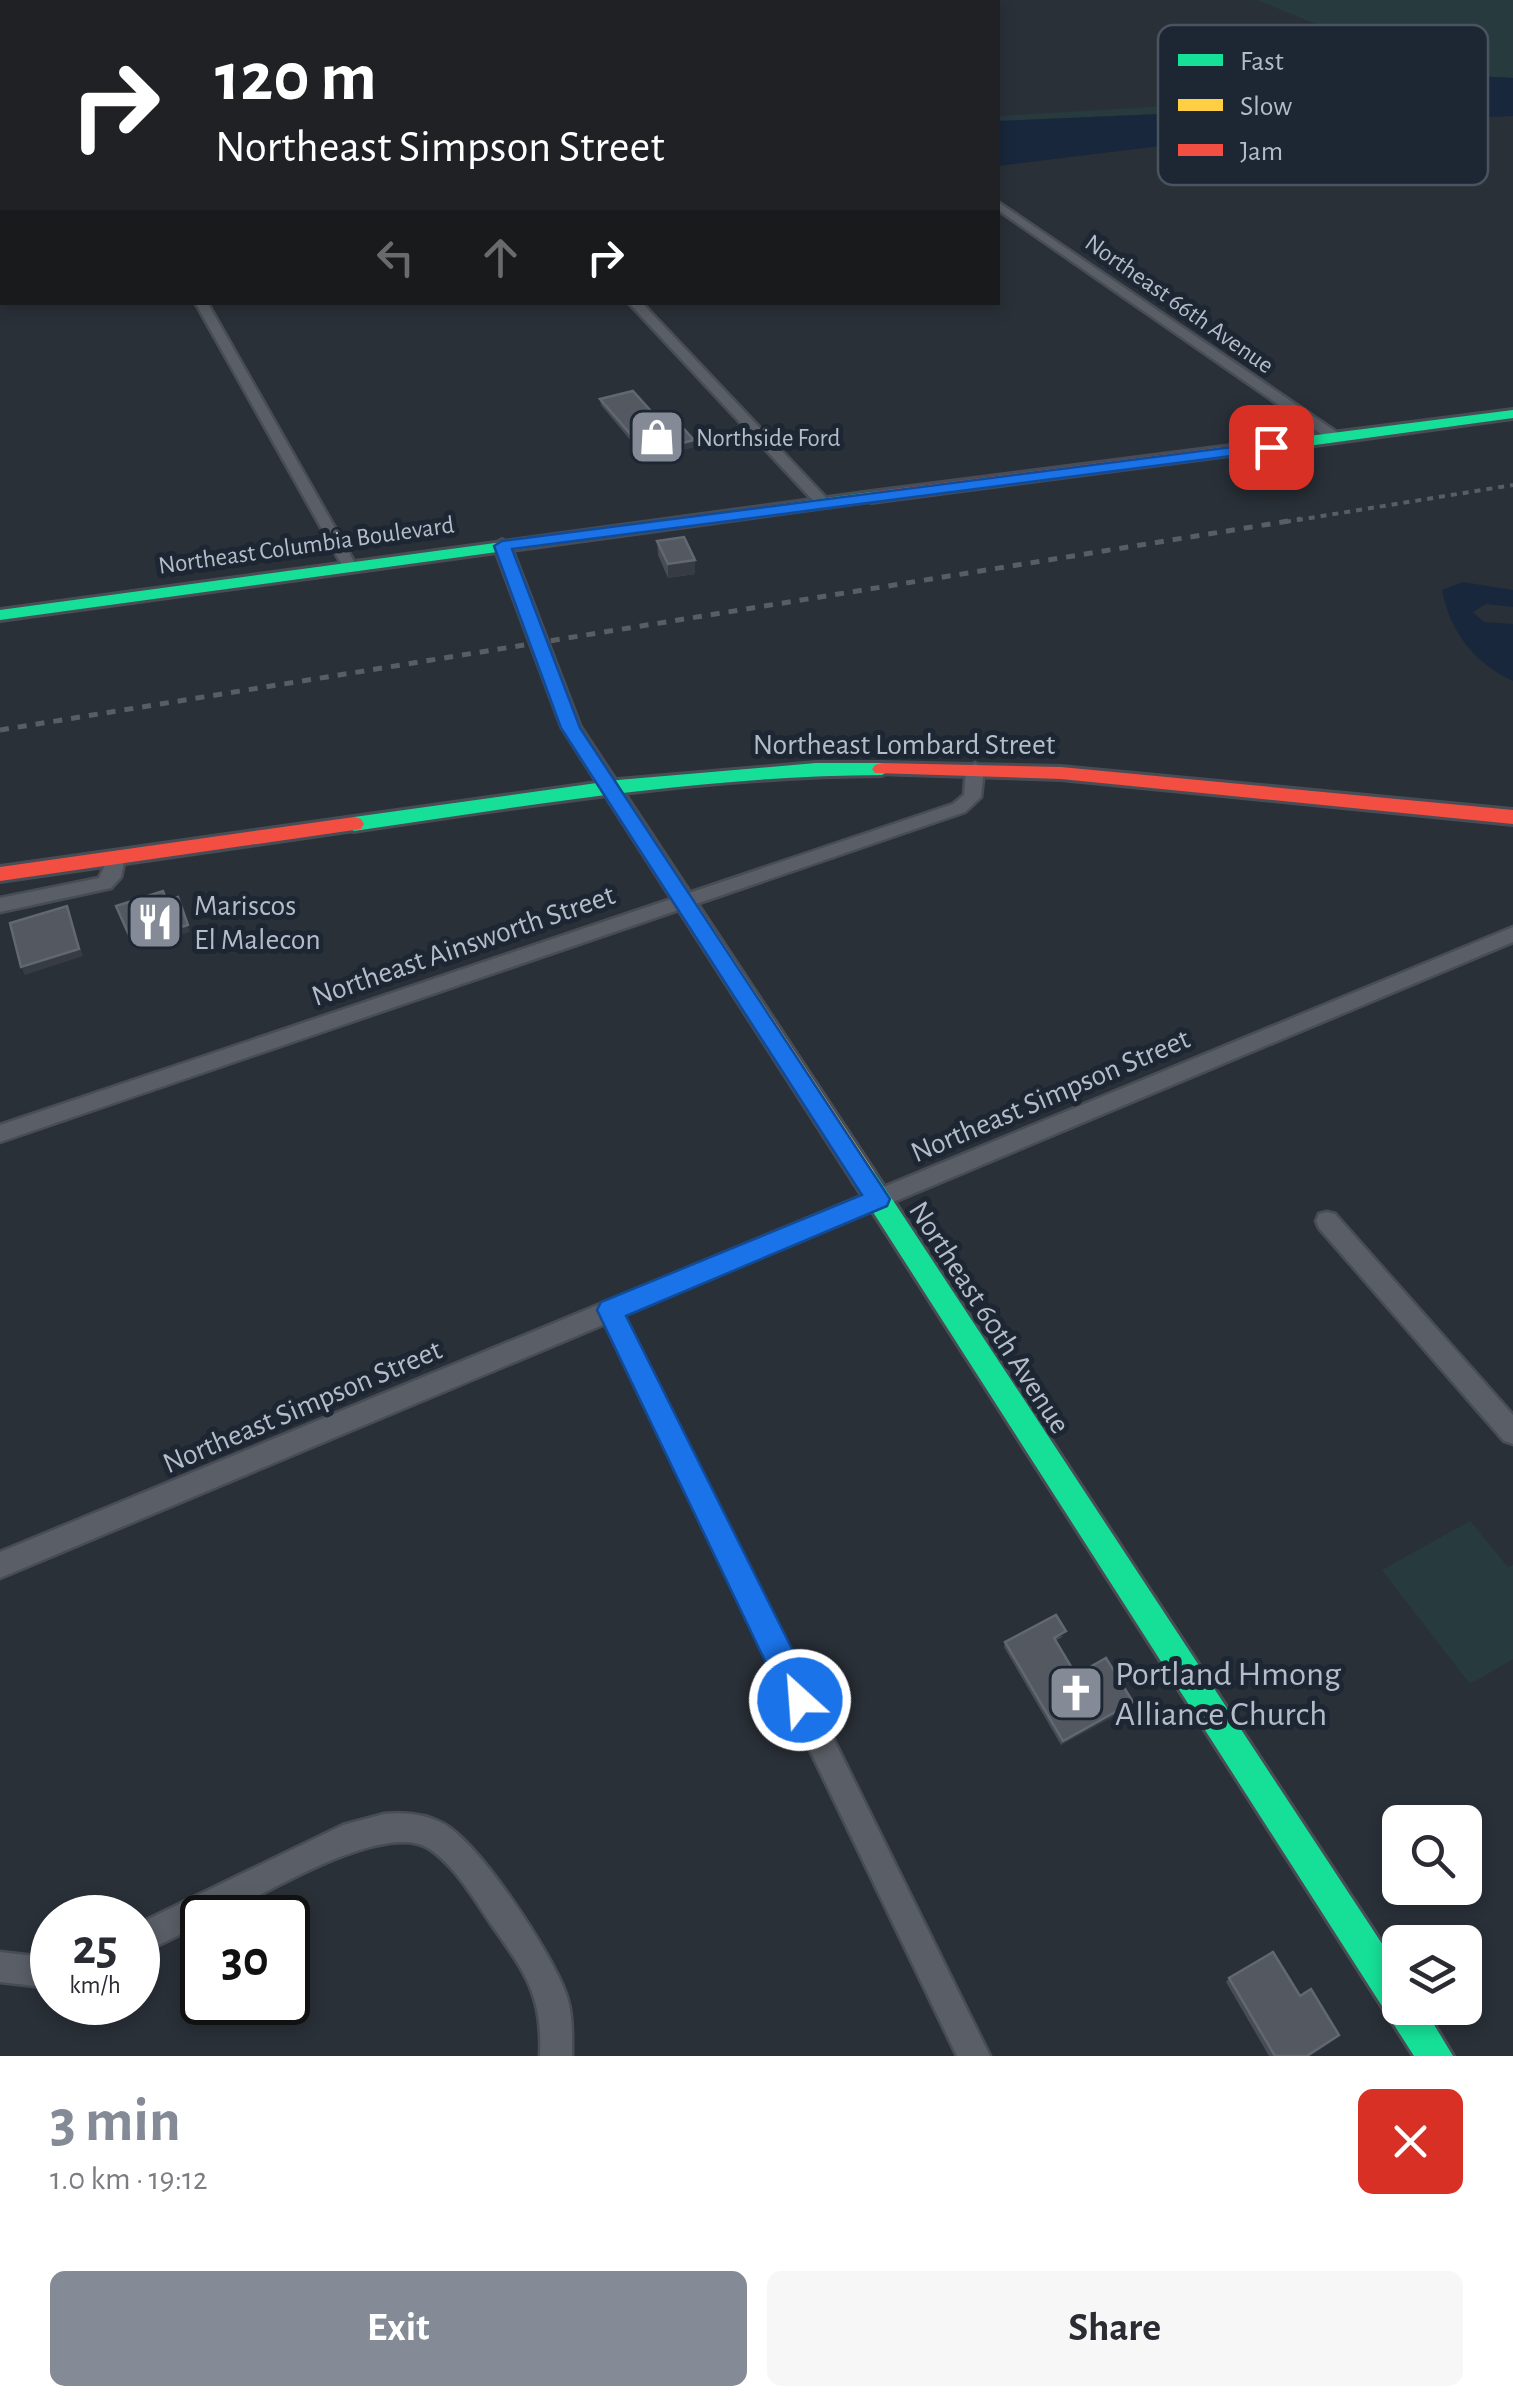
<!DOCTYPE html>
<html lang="en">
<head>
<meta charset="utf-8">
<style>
	body { margin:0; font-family:"Alegreya Sans",sans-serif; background:#f7f7f7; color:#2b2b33; height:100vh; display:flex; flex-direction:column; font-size:38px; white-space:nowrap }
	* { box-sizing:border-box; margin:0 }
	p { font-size:32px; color:#7c7c81 }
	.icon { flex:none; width:55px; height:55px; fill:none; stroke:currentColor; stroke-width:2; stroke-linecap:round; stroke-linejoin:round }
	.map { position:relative; height:2056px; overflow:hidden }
	.panel { display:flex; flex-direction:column; background:#fff; flex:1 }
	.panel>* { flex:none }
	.banner { position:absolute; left:0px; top:0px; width:1000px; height:305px; box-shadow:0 5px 15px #0003; background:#202124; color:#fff; overflow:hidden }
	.controls { position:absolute; left:1382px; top:1805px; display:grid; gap:20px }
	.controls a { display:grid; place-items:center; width:100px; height:100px; border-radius:15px; background:#fff; box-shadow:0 5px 15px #0003; font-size:50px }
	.speed { position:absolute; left:30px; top:1895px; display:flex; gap:20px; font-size:50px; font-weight:700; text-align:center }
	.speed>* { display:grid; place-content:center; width:130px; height:130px; border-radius:50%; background:#fff; box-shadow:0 5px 15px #0003; line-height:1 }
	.speed small { font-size:25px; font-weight:400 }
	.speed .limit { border:5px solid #111; border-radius:15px; background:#fff; color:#111 }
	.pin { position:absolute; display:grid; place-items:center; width:85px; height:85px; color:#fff; margin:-42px; border-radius:20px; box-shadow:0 5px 15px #0006 }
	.me { position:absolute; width:110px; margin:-55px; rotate:334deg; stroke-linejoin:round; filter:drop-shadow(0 0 8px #0008) }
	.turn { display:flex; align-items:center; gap:35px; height:210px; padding:0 50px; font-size:45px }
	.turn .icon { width:130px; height:130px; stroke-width:2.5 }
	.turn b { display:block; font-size:70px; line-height:85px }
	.lanes { display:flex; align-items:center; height:95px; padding:0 50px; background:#0003; justify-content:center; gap:50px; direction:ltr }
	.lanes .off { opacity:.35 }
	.round { display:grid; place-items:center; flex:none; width:105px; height:105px; border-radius:15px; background:#f7f7f7 }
	.overview { display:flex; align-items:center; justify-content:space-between; height:170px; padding:0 50px }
	h1 { font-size:60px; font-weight:700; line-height:75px; color:#848b96 }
	.action { display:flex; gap:20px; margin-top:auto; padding:20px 50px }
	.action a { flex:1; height:115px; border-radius:15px; background:#848b96; color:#fff; font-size:40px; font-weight:700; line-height:115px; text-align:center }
	.action a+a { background:#f7f7f7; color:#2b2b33 }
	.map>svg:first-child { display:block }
	.airport { fill:#2e3846 }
	.green { fill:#273a3e }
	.water { fill:#19273c }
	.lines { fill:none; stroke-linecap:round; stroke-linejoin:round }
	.stream { stroke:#19273c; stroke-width:2.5 }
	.street-casing { stroke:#484c55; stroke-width:5 }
	.fast-casing { stroke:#484c55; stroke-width:6 }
	.slow-casing { stroke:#484c55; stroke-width:6 }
	.jam-casing { stroke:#484c55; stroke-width:6 }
	.street { fill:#5a5e66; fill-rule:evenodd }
	.fast { fill:#16e098; fill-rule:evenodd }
	.slow { fill:#ffcf43; fill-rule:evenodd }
	.jam { fill:#f24e42; fill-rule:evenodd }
	.rail-far1 { stroke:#595d64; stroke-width:4; stroke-dasharray:6 6; stroke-linecap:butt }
	.rail { stroke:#595d64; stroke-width:5; stroke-dasharray:9 9; stroke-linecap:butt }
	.wall { fill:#474c55 }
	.shaded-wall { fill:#373c44 }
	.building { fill:#535861; stroke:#626872; stroke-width:2.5 }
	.route { fill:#1a73e8; stroke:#114b97; stroke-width:2.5 }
	.labels { text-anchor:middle; stroke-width:10; stroke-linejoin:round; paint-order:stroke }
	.far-street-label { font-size:25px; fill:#b4bcc9; stroke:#1d2633 }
	.far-poi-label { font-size:25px; fill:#b4bcc9; stroke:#1d2633; text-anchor:start }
	.street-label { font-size:30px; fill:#b4bcc9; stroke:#1d2633 }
	.poi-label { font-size:30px; fill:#b4bcc9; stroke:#1d2633; text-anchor:start }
	.near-poi-label { font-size:35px; fill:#b4bcc9; stroke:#1d2633; text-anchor:start }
	.key { fill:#1d2633; stroke:#4a5360; stroke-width:2.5 }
	.key-label { font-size:28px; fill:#b4bcc9 }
</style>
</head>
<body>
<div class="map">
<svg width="1513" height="2056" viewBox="0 0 1513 2056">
	<rect width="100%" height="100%" fill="#2a3038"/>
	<!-- airport -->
	<polygon class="airport" points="0,0 875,0 2,2 0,73"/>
	<!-- green -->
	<g class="green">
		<polygon points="1257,0 1513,0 1513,78 1476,76 1375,86 1253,110 998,121 998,116 1273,100 1288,92 1408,75 1388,54"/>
		<polygon points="1470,1521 1508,1567 1513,1565 1513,1659 1470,1684 1382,1570"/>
	</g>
	<!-- water -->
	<g class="water">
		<polygon points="1476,76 1513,78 1513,116 1470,118 1363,138 1234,149 1201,141 998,166 998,121 1253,110 1335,91"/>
		<path d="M 1463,582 L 1513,590 L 1513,607 L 1486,604 L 1473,612 L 1484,622 L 1513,624 L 1513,681 C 1474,663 1450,632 1442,590 Z"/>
	</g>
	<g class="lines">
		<!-- stream -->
		<polyline class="stream" points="932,2 945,0"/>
		<!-- street casing -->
		<g class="street-casing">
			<g id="street">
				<polygon points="727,0 735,0 736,2 728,2"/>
				<rect x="0" y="68" width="2" height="6"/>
				<polygon points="998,202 1341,435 1341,441 1331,441 998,210"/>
				<polygon points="195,302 207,302 356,565 354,568 344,568 342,565"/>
				<polygon points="628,302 641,302 829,501 829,507 819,507"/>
				<polygon points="975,763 984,769 981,797 965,812 0,1142 0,1125 953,804 964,795 966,769"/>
				<polygon points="116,852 125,858 121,877 111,888 0,912 0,898 99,878 110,854"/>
				<polygon points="1513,927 1513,942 624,1315 990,2056 957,2056 605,1324 0,1578 0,1552"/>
				<polygon points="1327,1212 1335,1214 1513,1415 1513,1444 1504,1441 1319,1228 1316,1221 1319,1214"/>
				<path d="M 384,1814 C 404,1812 426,1814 444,1824 C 481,1845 552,1954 566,1994 C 573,2013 572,2036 572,2056 L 540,2056 C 543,1995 525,1972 491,1924 C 474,1899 454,1864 428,1848 C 383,1820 261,1896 216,1918 L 202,1918 L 202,1924 L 138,1955 L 138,1924 L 343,1825 Z"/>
				<polygon points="0,1952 52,1958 52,1988 0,1982"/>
			</g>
		</g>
		<!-- fast casing -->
		<g class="fast-casing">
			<g id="fast">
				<rect x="0" y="76" width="2" height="6"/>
				<polygon points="1513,410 1513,418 1293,448 1285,443 1293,438"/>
				<polygon points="871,492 877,494 877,500 0,620 0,610"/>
				<path d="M 816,763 L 882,763 L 892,769 L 882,775 C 704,776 530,805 354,831 L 344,824 L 354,817 L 618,780 Z"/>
				<polygon points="864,1167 873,1170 1400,1971 1400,2008 1424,2008 1453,2056 1414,2056 855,1184 852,1177 855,1170"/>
			</g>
		</g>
		<!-- slow casing -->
		<g class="slow-casing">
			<polygon id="slow" points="502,540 510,545 580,727 873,1170 876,1177 873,1184 864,1187 855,1184 562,727 494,545"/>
		</g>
		<!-- jam casing -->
		<g class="jam-casing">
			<g id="jam">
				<polygon points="1293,438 1298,440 1298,446 871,502 863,497 871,492"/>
				<polygon points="882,763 1061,767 1513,810 1513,824 1061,779 875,773 872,769 875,765"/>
				<polygon points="354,817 361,819 364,824 361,829 0,881 0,867"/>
			</g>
		</g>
		<!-- street -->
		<use href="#street" class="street"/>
		<!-- fast -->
		<use href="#fast" class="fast"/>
		<!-- slow -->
		<use href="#slow" class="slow"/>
		<!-- jam -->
		<use href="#jam" class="jam"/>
		<!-- rail-far1 -->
		<polyline class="rail-far1" points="1285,522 1513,485"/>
		<!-- rail -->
		<polyline class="rail" points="0,730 1301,519"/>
	</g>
	<!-- wall -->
	<g class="wall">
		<polygon points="600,399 659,420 694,440 694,447 646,459 601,405"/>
		<polygon points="657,541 695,560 695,574 668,578 658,555"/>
		<polygon points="1064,1636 1055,1641 1076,1675 1131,1707 1061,1745 1004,1647 1005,1642"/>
		<polygon points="1229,1978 1307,2056 1269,2056 1226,1982"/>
	</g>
	<!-- shaded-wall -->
	<g class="shaded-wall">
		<polygon points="694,440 694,447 646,459 646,452"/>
		<polygon points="695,560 695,574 668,578 668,564"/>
		<polygon points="178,897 190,932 135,949 132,942"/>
		<polygon points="67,906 83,956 25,975 21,967"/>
		<polygon points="1133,1702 1131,1707 1061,1745 1063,1741"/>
	</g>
	<!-- building -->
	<g class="building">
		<polygon points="374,0 411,0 410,2 373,2"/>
		<polygon points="633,391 659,420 673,417 694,440 646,452 600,399"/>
		<polygon points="684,537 695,560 668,564 657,541"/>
		<polygon points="163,891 166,900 178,897 188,925 132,942 116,906"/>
		<polygon points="67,906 79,949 21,967 10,923"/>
		<polygon points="1056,1615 1066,1631 1054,1638 1076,1675 1106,1658 1133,1702 1063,1741 1005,1642"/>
		<polygon points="1273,1952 1300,1996 1311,1989 1339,2035 1307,2056 1275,2056 1229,1978"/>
	</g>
	<!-- route -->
	<polygon class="route" points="1271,442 1277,444 1277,450 512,549 580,728 890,1199 887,1206 626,1316 812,1689 816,1700 812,1711 800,1716 789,1711 597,1310 601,1302 862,1195 561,728 494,546 502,541"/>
	<!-- icons -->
	<defs>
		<g id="shop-square" transform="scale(2.875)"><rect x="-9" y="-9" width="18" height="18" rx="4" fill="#848b96" stroke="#1d2633"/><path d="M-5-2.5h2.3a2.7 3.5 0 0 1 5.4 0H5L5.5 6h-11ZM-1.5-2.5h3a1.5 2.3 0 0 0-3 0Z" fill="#fff"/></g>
		<g id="restaurant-square" transform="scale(2.875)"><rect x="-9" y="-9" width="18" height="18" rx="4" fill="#848b96" stroke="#1d2633"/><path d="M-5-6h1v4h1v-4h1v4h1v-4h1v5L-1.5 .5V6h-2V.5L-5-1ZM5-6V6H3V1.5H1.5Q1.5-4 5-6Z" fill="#fff"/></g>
		<g id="church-square" transform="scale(2.875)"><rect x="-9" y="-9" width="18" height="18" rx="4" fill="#848b96" stroke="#1d2633"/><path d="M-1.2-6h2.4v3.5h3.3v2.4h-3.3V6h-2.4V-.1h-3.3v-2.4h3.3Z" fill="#fff"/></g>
	</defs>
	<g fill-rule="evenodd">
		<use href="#shop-square" x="657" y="437"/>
		<use href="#restaurant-square" x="155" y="922"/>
		<use href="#church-square" x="1076" y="1693"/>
	</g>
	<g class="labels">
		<!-- far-street labels -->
		<g class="far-street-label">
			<text transform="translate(1180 303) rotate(35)" y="9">Northeast 66th Avenue</text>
			<text transform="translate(306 544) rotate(-8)" y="9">Northeast Columbia Boulevard</text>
		</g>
		<!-- far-poi labels -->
		<g class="far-poi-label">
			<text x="696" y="446">Northside Ford</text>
		</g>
		<!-- street labels -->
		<g class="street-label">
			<text x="904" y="754">Northeast Lombard Street</text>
			<text transform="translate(463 945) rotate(-19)" y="10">Northeast Ainsworth Street</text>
			<text transform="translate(1050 1095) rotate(-23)" y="10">Northeast Simpson Street</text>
			<text transform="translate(990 1317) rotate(57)" y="10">Northeast 60th Avenue</text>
			<text transform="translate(302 1406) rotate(-23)" y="10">Northeast Simpson Street</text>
		</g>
		<!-- poi labels -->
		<g class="poi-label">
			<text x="194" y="915">Mariscos<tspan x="194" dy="34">El Malecon</tspan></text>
		</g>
		<!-- near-poi labels -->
		<g class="near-poi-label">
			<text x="1115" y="1685">Portland Hmong<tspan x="1115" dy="40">Alliance Church</tspan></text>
		</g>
	</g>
	<!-- legend -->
	<rect x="1158" y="25" width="330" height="160" rx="15" class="key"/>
	<rect x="1178" y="54" width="45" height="12" fill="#16e098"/>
	<rect x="1178" y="99" width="45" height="12" fill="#ffcf43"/>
	<rect x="1178" y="144" width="45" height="12" fill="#f24e42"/>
	<g class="key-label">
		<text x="1240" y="70">Fast</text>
		<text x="1240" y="115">Slow</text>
		<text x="1240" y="160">Jam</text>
	</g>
</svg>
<div class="controls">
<a><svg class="icon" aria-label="search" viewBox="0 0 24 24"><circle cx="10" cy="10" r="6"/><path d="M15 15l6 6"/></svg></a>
<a><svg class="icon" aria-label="layers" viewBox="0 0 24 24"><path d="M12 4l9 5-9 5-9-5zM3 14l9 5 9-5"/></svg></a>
</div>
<div class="speed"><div>25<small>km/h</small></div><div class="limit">30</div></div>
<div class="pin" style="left:1271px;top:447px;background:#d93025"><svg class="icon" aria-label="arrive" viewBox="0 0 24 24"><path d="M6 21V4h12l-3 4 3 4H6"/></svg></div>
<svg class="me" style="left:800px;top:1700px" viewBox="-20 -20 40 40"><circle r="17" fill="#1a73e8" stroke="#fff" stroke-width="3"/><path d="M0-11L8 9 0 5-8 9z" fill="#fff"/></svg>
<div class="banner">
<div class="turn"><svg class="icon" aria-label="right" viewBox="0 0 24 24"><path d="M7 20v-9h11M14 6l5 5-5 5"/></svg><div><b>120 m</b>Northeast Simpson Street</div></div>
<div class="lanes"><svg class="icon off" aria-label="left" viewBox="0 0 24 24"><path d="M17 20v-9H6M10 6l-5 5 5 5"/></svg><svg class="icon off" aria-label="ahead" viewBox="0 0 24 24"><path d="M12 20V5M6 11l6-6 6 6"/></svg><svg class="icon" aria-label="right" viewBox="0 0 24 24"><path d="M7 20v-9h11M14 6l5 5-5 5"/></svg></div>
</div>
</div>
<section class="panel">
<div class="overview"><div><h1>3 min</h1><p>1.0 km · 19:12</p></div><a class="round" style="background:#d93025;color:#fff"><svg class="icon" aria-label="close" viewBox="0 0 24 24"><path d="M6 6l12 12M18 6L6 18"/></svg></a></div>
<div class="action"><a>Exit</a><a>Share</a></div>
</section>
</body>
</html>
